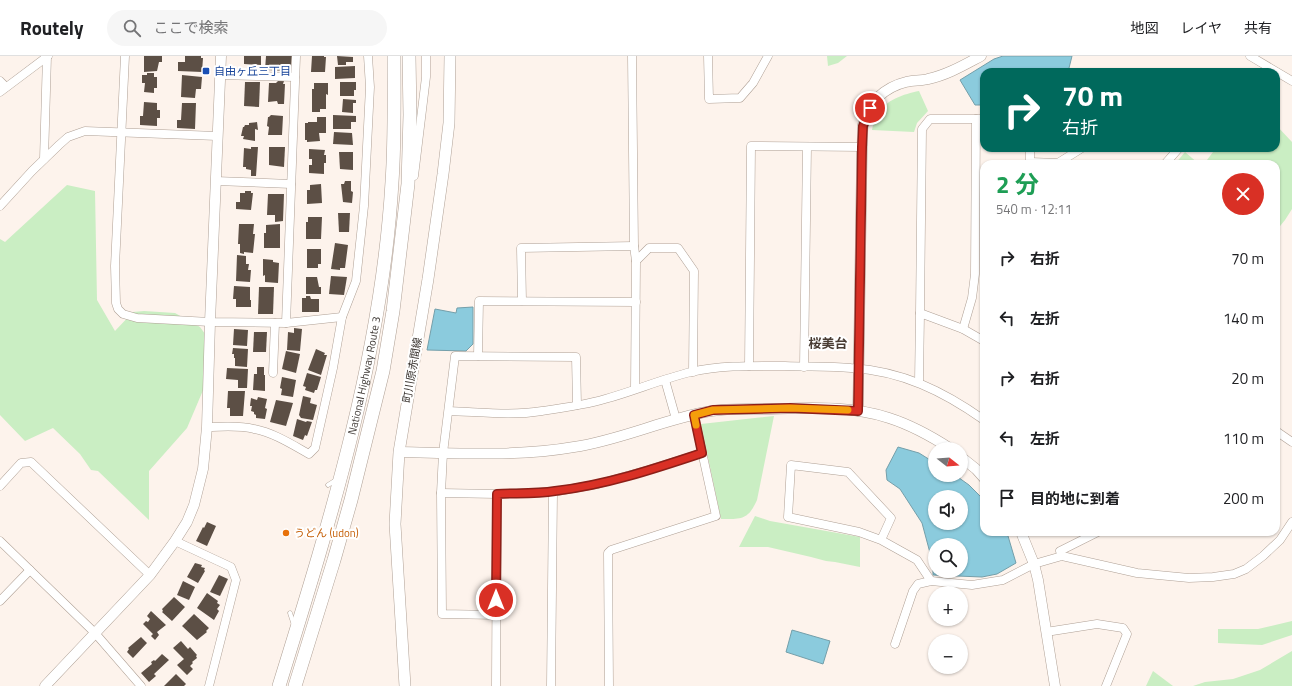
<!DOCTYPE html>
<html lang="ja">
<head>
<meta charset="utf-8">
<style>
	body { margin:0; font-family:"Titillium Web","Noto Sans JP",sans-serif; background:#f6f6f6; color:#202124; height:100vh; display:flex; flex-direction:column; font-size:15px; white-space:nowrap }
	* { box-sizing:border-box; margin:0 }
	p { font-size:13px; color:#757577 }
	.icon { flex:none; width:22px; height:22px; fill:none; stroke:currentColor; stroke-width:2; stroke-linecap:round; stroke-linejoin:round }
	.map { position:relative; flex:1; overflow:hidden }
	.side { position:absolute; left:980px; top:104px; width:300px; height:376px; display:flex; flex-direction:column; background:#fff; border-radius:12px; box-shadow:0 1px 3px #0004 }
	.side>* { flex:none }
	.banner { position:absolute; left:980px; top:12px; width:300px; height:84px; border-radius:12px; box-shadow:0 1px 3px #0004; background:#00695c; color:#fff; overflow:hidden }
	.needle { width:26px; rotate:107deg }
	.fabs { position:absolute; left:928px; top:386px; display:grid; gap:8px }
	.fabs a { display:grid; place-items:center; width:40px; height:40px; border-radius:50%; background:#fff; box-shadow:0 1px 3px #0004; font-size:20px }
	.pin { position:absolute; display:grid; place-items:center; width:34px; height:34px; color:#fff; margin:-17px; border:2px solid #fff; border-radius:50%; box-shadow:0 1px 4px #0007 }
	.me { position:absolute; width:44px; margin:-22px; rotate:0deg; stroke-linejoin:round; filter:drop-shadow(0 0 3px #0008) }
	.turn { display:flex; align-items:center; gap:14px; height:84px; padding:0 16px; font-size:18px }
	.turn .icon { width:52px; height:52px; stroke-width:2.5 }
	.turn b { display:block; font-size:28px; line-height:34px }
	.round { display:grid; place-items:center; flex:none; width:42px; height:42px; border-radius:21px; background:#f6f6f6 }
	.headline { display:flex; align-items:center; justify-content:space-between; height:68px; padding:0 16px }
	h1 { font-size:24px; font-weight:700; line-height:30px; color:#1e9e55 }
	ul { padding:0; list-style:none }
	li { display:flex; align-items:center; gap:12px; height:60px; padding:0 16px }
	li div { flex:1 }
	li b { display:block; font-size:15px }
	li em { font-style:normal }
	header { display:flex; align-items:center; gap:24px; box-sizing:border-box; height:56px; padding:0 20px; background:#fff; border-bottom:1px solid #e0e0e0 }
	header strong { font-size:19px }
	nav { display:flex; gap:22px; margin-inline-start:auto; font-size:14px }
	.search { width:280px; height:36px; background:#f6f6f6; display:flex; align-items:center; gap:10px; box-sizing:border-box; padding:0 14px; border-radius:22px; color:#757577; font-size:15px }
	.map>svg:first-child { display:block }
	.green { fill:#caeec3 }
	.water { fill:#8bcbdd; stroke:#749faa; fill-rule:evenodd }
	.building { fill:#5c4f45 }
	.lines { fill:none; stroke-linecap:round; stroke-linejoin:round }
	.service-casing { stroke:#afa095; stroke-width:5 }
	.minor-casing { stroke:#afa095; stroke-width:9 }
	.tertiary-casing { stroke:#afa095; stroke-width:11 }
	.secondary-casing { stroke:#afa095; stroke-width:12 }
	.trunk-casing { stroke:#afa095; stroke-width:14 }
	.service { stroke:#fff; stroke-width:4 }
	.minor { stroke:#fff; stroke-width:8 }
	.tertiary { stroke:#fff; stroke-width:10 }
	.secondary { stroke:#fff; stroke-width:11 }
	.trunk { stroke:#fff; stroke-width:13 }
	.route-casing { stroke:#8d1f18; stroke-width:10 }
	.route { stroke:#d93025; stroke-width:7 }
	.slow { stroke:#f59e0b; stroke-width:7 }
	.transit-dot { fill:#1a4fb4; stroke:#fff; stroke-width:1.5 }
	.food-dot { fill:#e8710a; stroke:#fff; stroke-width:1.5 }
	.labels { text-anchor:middle; stroke-width:4; stroke-linejoin:round; paint-order:stroke }
	.transit-label { font-size:11px; fill:#164399; stroke:#fff; text-anchor:start }
	.street-label { font-size:11px; fill:#3d3733; stroke:#fff }
	.food-label { font-size:11px; fill:#c56008; stroke:#fff; text-anchor:start }
	.quarter-label { font-size:13px; font-weight:bold; fill:#493c33; stroke:#fff }
</style>
</head>
<body>
<header>
<strong>Routely</strong>
<div class="search"><svg class="icon" aria-label="search" viewBox="0 0 24 24"><circle cx="10" cy="10" r="6"/><path d="M15 15l6 6"/></svg>ここで検索</div>
<nav><a>地図</a><a>レイヤ</a><a>共有</a></nav>
</header>
<div class="map">
<svg width="1292" height="630" viewBox="0 0 1292 630">
	<rect width="100%" height="100%" fill="#fdf3ec"/>
	<!-- green -->
	<g class="green">
		<polygon points="827,0 847,0 838,7 828,10"/>
		<path d="M 919,35 L 928,55 L 917,67 L 914,76 L 872,74 C 873,69 874,64 877,59 C 885,44 904,38 919,35 Z"/>
		<polygon points="1276,69 1292,86 1292,153 1285,164 1276,175 1276,108 1204,108 1216,92 1276,92"/>
		<polygon points="1185,96 1199,108 1175,108"/>
		<polygon points="67,129 95,135 97,244 115,275 133,256 144,255 175,257 200,271 208,282 207,325 187,372 149,415 149,464 98,415 91,414 80,398 53,372 25,385 0,359 0,183 5,186"/>
		<path d="M 774,360 L 757,444 C 748,464 742,463 721,463 L 701,368 Z"/>
		<polygon points="755,460 770,465 860,481 860,511 835,506 826,505 811,501 768,491 739,491"/>
		<polygon points="1292,565 1292,579 1262,589 1218,587 1218,573 1258,573"/>
		<polygon points="1292,595 1292,630 1193,630 1205,626 1233,623 1260,614"/>
		<polygon points="1153,615 1173,630 1146,630"/>
	</g>
	<!-- water -->
	<g class="water">
		<polygon points="1003,0 1072,0 1068,16 984,16 984,49 975,49 960,24 994,3"/>
		<polygon points="473,251 473,288 466,295 427,294 435,253 456,257 457,252"/>
		<path d="M 898,391 L 919,397 L 935,407 L 935,419 L 955,419 L 969,429 L 984,444 L 984,476 L 1006,476 L 1008,480 L 1016,507 L 997,518 L 982,521 L 933,519 L 933,508 L 922,467 L 900,433 L 887,424 L 886,414 ZM 935,441 L 961,441 L 961,467 L 935,467 ZM 935,489 L 961,489 L 961,515 L 935,515 Z"/>
		<polygon points="792,574 830,585 823,608 786,596"/>
	</g>
	<!-- building -->
	<g class="building">
		<polygon points="144,0 162,0 162,6 159,6 157,15 144,16"/>
		<polygon points="185,0 201,0 201,2 203,2 202,16 178,15 178,6 185,6"/>
		<polygon points="244,0 261,0 261,9 244,8"/>
		<polygon points="266,0 292,0 291,15 265,14"/>
		<polygon points="312,0 324,0 324,1 326,1 325,16 311,16"/>
		<polygon points="337,0 353,1 353,6 346,6 346,9 338,9"/>
		<polygon points="355,10 355,22 335,23 335,11"/>
		<polygon points="147,17 154,17 154,21 157,21 157,32 154,32 154,37 144,36 145,27 142,27 142,19 147,19"/>
		<polygon points="182,19 202,21 201,33 196,33 195,42 181,41"/>
		<polygon points="278,25 284,25 283,28 285,28 284,48 278,48 277,45 268,46 269,27 276,27"/>
		<polygon points="245,26 260,26 259,51 244,50"/>
		<polygon points="340,26 356,26 356,34 354,34 354,40 340,40"/>
		<polygon points="314,27 328,27 328,39 326,38 326,53 320,53 320,56 312,56 312,33 314,33"/>
		<polygon points="343,43 356,44 356,47 353,47 353,57 342,56"/>
		<polygon points="144,46 157,47 157,54 160,54 160,62 157,62 157,70 140,69 140,60 143,60"/>
		<polygon points="182,47 196,47 195,73 177,72 177,64 181,64"/>
		<polygon points="271,59 283,60 282,79 268,79 269,71 267,70 268,61 269,61"/>
		<polygon points="333,59 356,60 356,66 351,66 351,73 333,73"/>
		<polygon points="317,61 326,61 326,77 319,77 320,85 307,86 307,84 305,84 305,67 308,67 308,66 317,66"/>
		<polygon points="257,66 258,74 255,73 255,85 243,83 244,80 241,80 243,71 244,71 245,69 249,69 249,67"/>
		<polygon points="334,76 352,77 353,89 333,88"/>
		<polygon points="251,91 258,91 256,120 251,120 251,114 246,113 246,111 243,111 244,92 251,93"/>
		<polygon points="269,91 285,91 284,111 269,109"/>
		<polygon points="309,93 325,94 324,99 326,99 326,107 324,107 324,118 309,117 309,109 312,109 312,103 309,103"/>
		<polygon points="339,96 353,96 353,114 340,113"/>
		<polygon points="345,125 351,125 351,135 353,136 352,147 343,146 341,128 344,128"/>
		<polygon points="321,128 322,147 307,148 307,134 310,134 310,129"/>
		<polygon points="245,135 251,135 251,137 253,137 251,154 236,153 236,146 240,146 240,137 245,137"/>
		<polygon points="268,138 284,138 283,165 275,166 275,159 267,159"/>
		<polygon points="338,157 350,157 349,176 339,176"/>
		<polygon points="308,161 322,161 321,183 306,183 306,166 308,166"/>
		<polygon points="239,168 254,168 253,178 255,178 253,197 244,196 244,198 240,197 240,188 238,188"/>
		<polygon points="280,168 280,192 264,192 264,177 266,177 266,169"/>
		<polygon points="335,187 348,189 345,212 340,212 340,214 331,213"/>
		<polygon points="307,193 321,193 321,208 318,208 318,212 307,212"/>
		<polygon points="237,199 246,200 246,208 249,208 248,214 251,214 250,226 236,225"/>
		<polygon points="263,203 273,204 273,206 279,207 278,227 265,226 265,219 263,220"/>
		<polygon points="331,220 347,221 344,239 329,238"/>
		<polygon points="306,221 317,221 319,231 321,231 321,238 306,238"/>
		<polygon points="234,230 250,231 250,244 251,244 251,251 236,251 236,243 233,243"/>
		<polygon points="259,231 274,231 273,258 258,258"/>
		<polygon points="306,240 310,240 311,243 319,243 319,256 302,256 302,242 306,242"/>
		<polygon points="294,272 302,273 300,295 287,294 288,276 294,277"/>
		<polygon points="234,273 248,274 247,290 233,289"/>
		<polygon points="254,276 267,276 266,296 253,296"/>
		<polygon points="233,292 248,293 247,311 235,310 235,302 234,302 234,298 232,298"/>
		<polygon points="316,293 325,297 324,299 327,299 321,319 308,314"/>
		<polygon points="286,295 300,298 296,317 282,313"/>
		<polygon points="257,311 264,311 264,319 265,319 265,335 253,334 254,318 257,318"/>
		<polygon points="227,312 248,313 247,332 238,332 238,324 226,323"/>
		<polygon points="307,317 321,321 317,334 315,334 314,337 305,334 306,331 303,330"/>
		<polygon points="282,321 296,324 293,341 281,339 282,333 280,332"/>
		<polygon points="228,335 245,335 243,360 230,360 230,352 227,352"/>
		<polygon points="303,340 311,342 310,347 317,349 313,364 301,362 299,359"/>
		<polygon points="258,341 267,343 265,352 267,353 265,363 256,362 256,359 254,358 254,356 251,355 252,350 250,350 251,342 257,344"/>
		<polygon points="276,344 293,347 286,370 270,366"/>
		<polygon points="297,363 306,366 307,365 312,366 307,380 305,379 303,384 293,380"/>
		<polygon points="207,466 216,470 207,490 196,485 203,471 204,472"/>
		<polygon points="195,507 202,509 201,511 205,512 204,514 205,515 198,527 187,521"/>
		<polygon points="219,519 228,523 220,540 210,536"/>
		<polygon points="183,525 195,531 189,544 177,539"/>
		<polygon points="207,537 218,545 217,547 220,549 217,553 219,555 214,564 197,552"/>
		<polygon points="174,541 185,551 172,565 162,556 163,555 162,553"/>
		<polygon points="151,555 166,569 157,576 159,579 155,584 151,580 153,578 143,568 146,565 148,566 150,563 147,560"/>
		<polygon points="194,558 209,572 206,575 207,576 197,584 182,570"/>
		<polygon points="141,581 147,587 133,602 127,596 129,593 128,592"/>
		<polygon points="181,585 188,593 190,591 197,599 196,600 197,602 192,606 193,607 190,610 193,613 187,619 177,609 184,603 173,592"/>
		<polygon points="162,598 169,604 154,618 156,620 149,626 141,617 152,608 151,606 154,604 155,605"/>
		<polygon points="176,618 186,628 184,630 164,630"/>
	</g>
	<g class="lines">
		<!-- service casing -->
		<g class="service-casing">
			<g id="service">
				<polyline points="328,429 336,424"/>
				<polyline points="290,557 294,569"/>
			</g>
		</g>
		<!-- minor casing -->
		<g class="minor-casing">
			<g id="minor">
				<polyline points="125,0 115,210 116,247 118,253 123,258 137,262 210,266 286,267 342,261"/>
				<polyline points="632,0 634,190 636,205"/>
				<polyline points="708,0 709,43 740,42 753,27 768,0"/>
				<polyline points="1250,0 1292,25"/>
				<polyline points="220,19 295,21"/>
				<polyline points="0,25 6,31"/>
				<polyline points="0,36 48,0"/>
				<polyline points="44,103 47,0"/>
				<polyline points="1030,106 1058,107 1082,92"/>
				<polyline points="1030,108 1030,92"/>
				<polyline points="1165,108 1179,92"/>
				<polyline points="414,120 426,21 426,0"/>
				<polyline points="216,125 291,128"/>
				<polyline points="0,150 32,115 59,89 68,81 85,75 217,80"/>
				<polyline points="522,245 521,192 634,190"/>
				<polyline points="920,257 922,73 930,63 984,63"/>
				<polyline points="286,267 296,0"/>
				<polyline points="963,273 972,242 975,218 976,63"/>
				<polyline points="478,300 479,245 636,246"/>
				<polyline points="749,310 751,90 862,91"/>
				<polyline points="804,311 807,91"/>
				<polyline points="273,317 275,267"/>
				<polyline points="665,324 676,363"/>
				<polyline points="919,326 920,257 963,273 984,285"/>
				<polyline points="635,333 636,205 649,192 678,192 694,215 693,316"/>
				<path d="M 449,355 C 480,356 512,360 542,355 C 563,352 585,349 605,343 C 634,335 662,323 691,316 C 722,309 754,310 785,310 C 807,311 829,310 851,312 C 902,315 943,335 984,364"/>
				<path d="M 207,371 C 223,371 239,369 254,373 C 274,377 291,388 309,398 L 315,392 L 333,312 L 342,261 L 356,225 L 364,150 L 370,31 L 368,0"/>
				<polyline points="1276,375 1292,386"/>
				<polyline points="0,430 21,407 31,406 150,519"/>
				<polyline points="441,437 443,397 455,300 576,301 577,349"/>
				<polyline points="881,484 859,476 788,461 791,409 848,416 891,462 881,484 917,504 931,525"/>
				<polyline points="0,485 95,577 141,630"/>
				<polyline points="175,485 231,511 236,524 209,630"/>
				<polyline points="1062,500 1060,495 1098,476"/>
				<polyline points="0,545 30,514"/>
				<polyline points="496,559 442,558 441,437 497,438 553,436 598,428 648,414 702,397"/>
				<polyline points="1046,576 1097,568 1123,572 1127,578 1106,630"/>
				<polyline points="895,588 913,535 918,528 931,525 972,529 1003,524 1034,508 1062,500 1137,517 1189,522 1213,521 1234,518 1246,513 1263,500 1280,484 1292,466"/>
				<polyline points="496,630 497,438"/>
				<polyline points="551,630 553,436"/>
				<polyline points="609,630 608,497 611,494 716,460 694,359"/>
			</g>
		</g>
		<!-- tertiary casing -->
		<g class="tertiary-casing">
			<g id="tertiary">
				<path d="M 858,355 L 862,91 C 863,84 862,76 863,69 C 867,47 885,31 906,26 C 913,24 921,25 928,23 C 947,19 964,9 981,0"/>
				<path d="M 399,396 C 457,397 517,401 574,391 C 621,384 664,363 711,355 C 729,352 748,353 766,353 C 806,352 850,349 889,362 C 911,369 931,380 951,393"/>
				<polyline points="961,401 976,413 984,422"/>
				<polyline points="1021,476 1034,508 1038,524 1055,630"/>
				<polyline points="45,630 150,519 175,485 187,466 194,449 203,413 207,371 210,266 221,0"/>
			</g>
		</g>
		<!-- secondary casing -->
		<g class="secondary-casing">
			<polyline id="secondary" points="405,630 395,468 399,396 428,223 443,118 449,67 450,0"/>
		</g>
		<!-- trunk casing -->
		<g class="trunk-casing">
			<g id="trunk">
				<path id="s1" d="M 279,630 C 330,465 382,299 392,126 C 395,84 394,42 394,0"/>
				<polyline points="295,630 334,504 351,444 383,315 393,255 408,128 410,59 409,0"/>
			</g>
		</g>
		<!-- service -->
		<use href="#service" class="service"/>
		<!-- minor -->
		<use href="#minor" class="minor"/>
		<!-- tertiary -->
		<use href="#tertiary" class="tertiary"/>
		<!-- secondary -->
		<use href="#secondary" class="secondary"/>
		<!-- trunk -->
		<use href="#trunk" class="trunk"/>
	</g>
	<g class="lines">
		<!-- route casing -->
		<g class="route-casing">
			<path id="route" d="M 496,544 L 497,438 C 516,437 536,438 555,435 C 606,429 654,413 702,397 L 694,359 L 713,354 L 790,352 L 858,355 L 862,91 L 863,70 L 870,52"/>
		</g>
		<!-- route -->
		<use href="#route" class="route"/>
		<!-- slow -->
		<polyline class="slow" points="696,369 694,359 713,354 790,352 848,354"/>
	</g>
	<!-- markers -->
	<rect class="transit-dot" x="202" y="11" width="8" height="8" rx="2"/>
	<circle class="food-dot" cx="286" cy="477" r="4"/>
	<g class="labels">
		<!-- transit labels -->
		<g class="transit-label">
			<text x="214" y="19">自由ヶ丘三丁目</text>
		</g>
		<!-- street labels -->
		<g class="street-label">
			<text transform="translate(412 314) rotate(-80)" y="4">町川原赤間線</text>
			<text dy="4" stroke="none"><textPath href="#s1" startOffset="322">National Highway Route 3</textPath></text>
		</g>
		<!-- food labels -->
		<g class="food-label">
			<text x="294" y="481">うどん (udon)</text>
		</g>
		<!-- quarter labels -->
		<g class="quarter-label">
			<text x="828" y="292">桜美台</text>
		</g>
	</g>
</svg>
<div class="fabs">
<a><svg class="needle" viewBox="-14 -14 28 28"><path d="M0-13l5 13h-10z" fill="#e53935"/><path d="M0 13l5-13h-10z" fill="#757577"/></svg></a>
<a><svg class="icon" aria-label="sound" viewBox="0 0 24 24"><path d="M4 9h4l5-4v14l-5-4H4zM17 9q2 3 0 6"/></svg></a>
<a><svg class="icon" aria-label="search" viewBox="0 0 24 24"><circle cx="10" cy="10" r="6"/><path d="M15 15l6 6"/></svg></a>
<a>+</a>
<a>−</a>
</div>
<div class="pin" style="left:870px;top:52px;background:#d93025"><svg class="icon" aria-label="arrive" viewBox="0 0 24 24"><path d="M6 21V4h12l-3 4 3 4H6"/></svg></div>
<svg class="me" style="left:496px;top:544px" viewBox="-20 -20 40 40"><circle r="17" fill="#d93025" stroke="#fff" stroke-width="3"/><path d="M0-11L8 9 0 5-8 9z" fill="#fff"/></svg>
<div class="banner">
<div class="turn"><svg class="icon" aria-label="right" viewBox="0 0 24 24"><path d="M7 20v-9h11M14 6l5 5-5 5"/></svg><div><b>70 m</b>右折</div></div>
</div>
<section class="side">
<div class="headline"><div><h1>2 分</h1><p>540 m · 12:11</p></div><a class="round" style="background:#d93025;color:#fff"><svg class="icon" aria-label="close" viewBox="0 0 24 24"><path d="M6 6l12 12M18 6L6 18"/></svg></a></div>
<ul>
<li><svg class="icon" aria-label="right" viewBox="0 0 24 24"><path d="M7 20v-9h11M14 6l5 5-5 5"/></svg><div><b>右折</b></div><em>70 m</em></li>
<li><svg class="icon" aria-label="left" viewBox="0 0 24 24"><path d="M17 20v-9H6M10 6l-5 5 5 5"/></svg><div><b>左折</b></div><em>140 m</em></li>
<li><svg class="icon" aria-label="right" viewBox="0 0 24 24"><path d="M7 20v-9h11M14 6l5 5-5 5"/></svg><div><b>右折</b></div><em>20 m</em></li>
<li><svg class="icon" aria-label="left" viewBox="0 0 24 24"><path d="M17 20v-9H6M10 6l-5 5 5 5"/></svg><div><b>左折</b></div><em>110 m</em></li>
<li><svg class="icon" aria-label="arrive" viewBox="0 0 24 24"><path d="M6 21V4h12l-3 4 3 4H6"/></svg><div><b>目的地に到着</b></div><em>200 m</em></li>
</ul>
</section>
</div>
</body>
</html>
